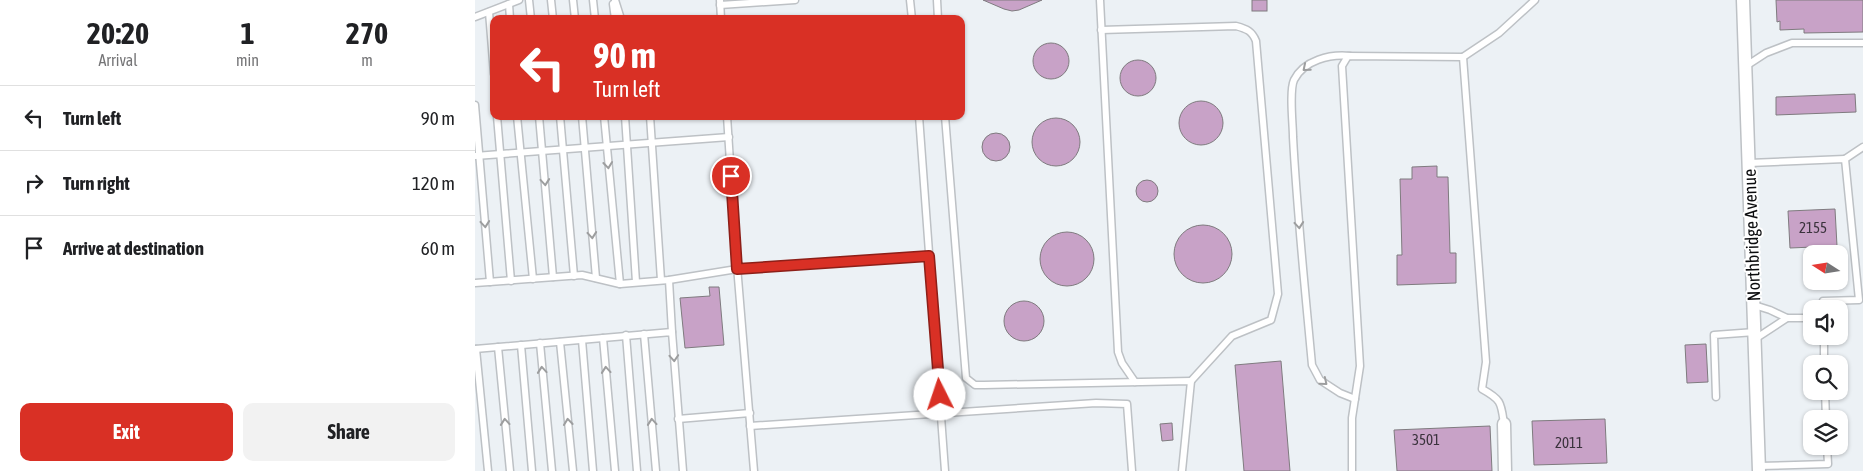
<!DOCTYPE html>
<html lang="en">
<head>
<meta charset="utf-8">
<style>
	body { margin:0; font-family:"Asap Condensed",sans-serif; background:#f2f2f2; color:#202124; height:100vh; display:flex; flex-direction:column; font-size:19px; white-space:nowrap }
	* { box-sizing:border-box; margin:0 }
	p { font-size:16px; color:#757577 }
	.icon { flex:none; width:28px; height:28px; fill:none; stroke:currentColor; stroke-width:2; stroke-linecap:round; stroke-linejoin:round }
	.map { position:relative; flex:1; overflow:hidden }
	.drawer { display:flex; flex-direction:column; background:#fff; width:475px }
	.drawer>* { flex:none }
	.guide { position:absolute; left:15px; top:15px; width:475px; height:105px; border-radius:10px; box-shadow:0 1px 4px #0004; background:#d93025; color:#fff; overflow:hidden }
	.needle { width:32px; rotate:282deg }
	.fabs { position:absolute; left:1328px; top:245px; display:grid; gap:10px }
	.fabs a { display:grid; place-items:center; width:45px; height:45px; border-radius:10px; background:#fff; box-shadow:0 1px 4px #0004; font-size:25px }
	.pin { position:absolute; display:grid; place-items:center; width:42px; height:42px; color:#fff; margin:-21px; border:2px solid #fff; border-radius:50%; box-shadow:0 1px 5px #0007 }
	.me { position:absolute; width:55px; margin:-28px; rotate:356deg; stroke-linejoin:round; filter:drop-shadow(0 0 4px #0008) }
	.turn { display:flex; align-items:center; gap:18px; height:105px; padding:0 20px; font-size:22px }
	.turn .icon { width:65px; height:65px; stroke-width:2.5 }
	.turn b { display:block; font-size:35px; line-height:42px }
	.eta { display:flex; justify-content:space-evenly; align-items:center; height:85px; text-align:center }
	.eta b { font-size:30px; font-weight:700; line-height:35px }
	.action { display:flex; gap:10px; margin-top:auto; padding:10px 20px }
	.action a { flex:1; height:58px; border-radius:10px; background:#d93025; color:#fff; font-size:20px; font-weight:700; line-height:58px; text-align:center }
	.action a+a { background:#f2f2f2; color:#202124 }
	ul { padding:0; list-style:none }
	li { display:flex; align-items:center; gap:15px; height:65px; padding:0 20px; border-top:1px solid #e0e0e0 }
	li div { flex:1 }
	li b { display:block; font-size:19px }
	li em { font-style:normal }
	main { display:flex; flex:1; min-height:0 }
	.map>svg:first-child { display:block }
	.building { fill:#c8a2c7; stroke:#7f7b7f }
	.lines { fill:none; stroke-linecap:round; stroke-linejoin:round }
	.lane-casing { stroke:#bdc1c5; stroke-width:9 }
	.street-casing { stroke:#bdc1c5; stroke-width:15 }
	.lane { stroke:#fff; stroke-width:6 }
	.street { stroke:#fff; stroke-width:12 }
	.oneway { stroke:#9d9e9f }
	.route-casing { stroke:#8d1f18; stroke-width:12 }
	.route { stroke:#d93025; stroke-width:9 }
	.labels { text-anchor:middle; stroke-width:4; stroke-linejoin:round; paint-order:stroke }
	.number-label { font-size:15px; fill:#3a323c }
	.street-label { font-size:18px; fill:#0b0c0e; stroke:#fff }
</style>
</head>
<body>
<main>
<section class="drawer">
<div class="eta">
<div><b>20:20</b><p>Arrival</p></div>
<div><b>1</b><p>min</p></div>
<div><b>270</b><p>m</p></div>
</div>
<ul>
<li><svg class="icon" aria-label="left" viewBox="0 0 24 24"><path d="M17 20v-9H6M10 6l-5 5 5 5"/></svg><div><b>Turn left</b></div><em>90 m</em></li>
<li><svg class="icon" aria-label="right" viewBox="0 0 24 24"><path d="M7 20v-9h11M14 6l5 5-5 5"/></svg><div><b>Turn right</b></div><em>120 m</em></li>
<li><svg class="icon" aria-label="arrive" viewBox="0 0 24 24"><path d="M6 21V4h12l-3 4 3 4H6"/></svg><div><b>Arrive at destination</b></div><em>60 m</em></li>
</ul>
<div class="action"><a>Exit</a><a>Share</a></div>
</section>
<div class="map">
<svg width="1388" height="471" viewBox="0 0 1388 471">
	<rect width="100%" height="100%" fill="#ecf1f5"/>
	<!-- building -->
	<g class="building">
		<polygon points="508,0 567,0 544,10 537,11 529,9"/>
		<rect x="777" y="0" width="15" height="11"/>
		<polygon points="1301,0 1388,0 1388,32 1329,33 1329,29 1305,30 1305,21 1302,22"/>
		<circle cx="576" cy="61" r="18"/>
		<circle cx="663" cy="78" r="18"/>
		<polygon points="1380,94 1381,112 1301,115 1301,97"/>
		<circle cx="726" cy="123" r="22"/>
		<circle cx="581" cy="142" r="24"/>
		<circle cx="521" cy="147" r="14"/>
		<polygon points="962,166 962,177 973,177 975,253 981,253 981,283 922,285 922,255 927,255 925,179 937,179 937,167"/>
		<circle cx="672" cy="191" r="11"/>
		<polygon points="1360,209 1362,246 1315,248 1313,211"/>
		<circle cx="728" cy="254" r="29"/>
		<circle cx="592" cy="259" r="27"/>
		<polygon points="234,287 244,287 249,345 210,348 205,298 235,296"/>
		<circle cx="549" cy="321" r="20"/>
		<polygon points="1231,344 1233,382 1212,383 1210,345"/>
		<polygon points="806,361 815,471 769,471 760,365"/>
		<polygon points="1130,419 1132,463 1059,465 1057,421"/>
		<polygon points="697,423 698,440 687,441 685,424"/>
		<polygon points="1015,426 1017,471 922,471 919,430"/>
	</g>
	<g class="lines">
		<!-- lane casing -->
		<g class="lane-casing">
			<g id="lane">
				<polyline points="54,0 56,19"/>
				<polyline points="76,0 78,19"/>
				<polyline points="98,0 100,19"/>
				<polyline points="118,0 120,19"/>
				<polyline points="140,0 146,19"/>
				<polyline points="245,0 246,19"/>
				<polyline points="435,0 437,19"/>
				<polyline points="462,0 463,19"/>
				<polyline points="625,0 643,352 647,363 660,382"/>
				<polyline points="34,4 35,19"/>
				<polyline points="138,4 140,19"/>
				<polyline points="245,5 320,0"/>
				<polyline points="14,12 19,74"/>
				<polyline points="0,17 44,0"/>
				<path d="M 626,30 L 761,26 C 772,29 777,31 781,41 L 803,294 L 796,320 L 757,336 L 716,381"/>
				<path d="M 875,56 C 855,54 829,60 819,80 C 814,91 818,124 818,137 C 822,213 830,289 837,365 L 845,380 L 865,393 L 880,399"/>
				<polyline points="988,57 1024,33 1060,0"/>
				<polyline points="1271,66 1291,53 1317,43 1388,43"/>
				<polyline points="0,105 15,282"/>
				<polyline points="22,116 36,281"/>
				<polyline points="42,116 58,279"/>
				<polyline points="64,116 78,277"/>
				<polyline points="85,116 99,276"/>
				<polyline points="107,116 121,278"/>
				<polyline points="129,116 145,284"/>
				<polyline points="150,116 161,282"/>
				<polyline points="175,116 186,280"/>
				<polyline points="252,116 261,254 279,471"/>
				<polyline points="444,116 470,471"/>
				<polyline points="470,116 491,378 500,385 509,385 716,381 707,471"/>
				<polyline points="0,156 254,137"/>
				<polyline points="1370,159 1388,147"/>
				<polyline points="1274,163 1370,159 1384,300 1348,301 1348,309"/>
				<polyline points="194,280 197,332"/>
				<polyline points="0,283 107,275 145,284 194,280 262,269 454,256"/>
				<polyline points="1279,305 1295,310 1312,318"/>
				<polyline points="169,334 181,471"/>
				<polyline points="151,335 162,471"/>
				<polyline points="1349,336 1349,364"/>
				<polyline points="128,338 140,471"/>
				<polyline points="1280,339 1312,318 1336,318"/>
				<polyline points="107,340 118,471"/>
				<polyline points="85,342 98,471"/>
				<polyline points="65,343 77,471"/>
				<polyline points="46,345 57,471"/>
				<polyline points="23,347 35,471"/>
				<polyline points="0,349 197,332 208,471"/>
				<polyline points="1,349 13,471"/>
				<polyline points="1350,391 1351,419"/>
				<polyline points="1241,397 1239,335 1280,332"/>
				<polyline points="203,419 275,413"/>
				<polyline points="275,426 621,403 652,404 657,471"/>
				<polyline points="1284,466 1353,464 1352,446"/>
				<path d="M 877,471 L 877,418 L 885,366 L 867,66 L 873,56 L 988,57 L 1011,362 L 1007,389 C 1027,400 1026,403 1029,424"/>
			</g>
		</g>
		<!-- street casing -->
		<g class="street-casing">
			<g id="street">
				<polyline points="1268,0 1284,471"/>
				<polyline points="1029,424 1030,471"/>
			</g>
		</g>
		<!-- lane -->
		<use href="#lane" class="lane"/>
		<!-- street -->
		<use href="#street" class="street"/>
	</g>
	<!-- one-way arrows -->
	<defs><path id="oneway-chevron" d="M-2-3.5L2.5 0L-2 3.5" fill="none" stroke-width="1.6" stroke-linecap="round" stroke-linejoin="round" transform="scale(1.25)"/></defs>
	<g class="oneway">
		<use href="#oneway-chevron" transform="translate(831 68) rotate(140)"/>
		<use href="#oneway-chevron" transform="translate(133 165) rotate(84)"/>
		<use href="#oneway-chevron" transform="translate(70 182) rotate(85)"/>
		<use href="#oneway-chevron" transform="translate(10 224) rotate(85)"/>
		<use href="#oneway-chevron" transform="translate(824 225) rotate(85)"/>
		<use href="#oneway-chevron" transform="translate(117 235) rotate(85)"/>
		<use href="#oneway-chevron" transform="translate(199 358) rotate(86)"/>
		<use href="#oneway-chevron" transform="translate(67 370) rotate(-95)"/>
		<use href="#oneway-chevron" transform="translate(131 370) rotate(-95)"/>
		<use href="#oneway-chevron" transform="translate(849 382) rotate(39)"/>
		<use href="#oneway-chevron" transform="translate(30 422) rotate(-95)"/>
		<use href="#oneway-chevron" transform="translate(93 422) rotate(-96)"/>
		<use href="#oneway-chevron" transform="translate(177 422) rotate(-95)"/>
	</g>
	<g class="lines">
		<!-- route casing -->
		<g class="route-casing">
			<polyline id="route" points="256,176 262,269 454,256 465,395"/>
		</g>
		<!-- route -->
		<use href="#route" class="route"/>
	</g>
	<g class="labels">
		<!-- number labels -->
		<g class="number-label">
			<text x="1338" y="233">2155</text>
			<text x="951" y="445">3501</text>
			<text x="1094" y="448">2011</text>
		</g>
		<!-- street labels -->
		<g class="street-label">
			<text transform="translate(1277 235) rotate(-92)" y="6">Northbridge Avenue</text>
		</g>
	</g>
</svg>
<div class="fabs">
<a><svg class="needle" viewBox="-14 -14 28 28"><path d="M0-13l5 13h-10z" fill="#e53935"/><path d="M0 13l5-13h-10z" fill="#757577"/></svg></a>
<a><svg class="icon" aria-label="sound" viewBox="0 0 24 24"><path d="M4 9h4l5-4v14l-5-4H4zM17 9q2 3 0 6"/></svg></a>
<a><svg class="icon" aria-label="search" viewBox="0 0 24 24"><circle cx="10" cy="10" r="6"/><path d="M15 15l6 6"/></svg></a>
<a><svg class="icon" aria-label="layers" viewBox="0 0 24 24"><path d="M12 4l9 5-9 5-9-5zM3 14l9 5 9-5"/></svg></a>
</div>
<div class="pin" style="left:256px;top:176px;background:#d93025"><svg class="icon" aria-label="arrive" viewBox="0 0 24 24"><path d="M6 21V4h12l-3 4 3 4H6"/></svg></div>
<svg class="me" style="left:465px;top:395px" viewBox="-20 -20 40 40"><circle r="19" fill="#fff"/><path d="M0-13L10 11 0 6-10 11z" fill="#d93025"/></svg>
<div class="guide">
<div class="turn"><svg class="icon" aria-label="left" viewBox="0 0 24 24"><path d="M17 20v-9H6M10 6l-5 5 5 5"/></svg><div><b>90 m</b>Turn left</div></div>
</div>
</div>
</main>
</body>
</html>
